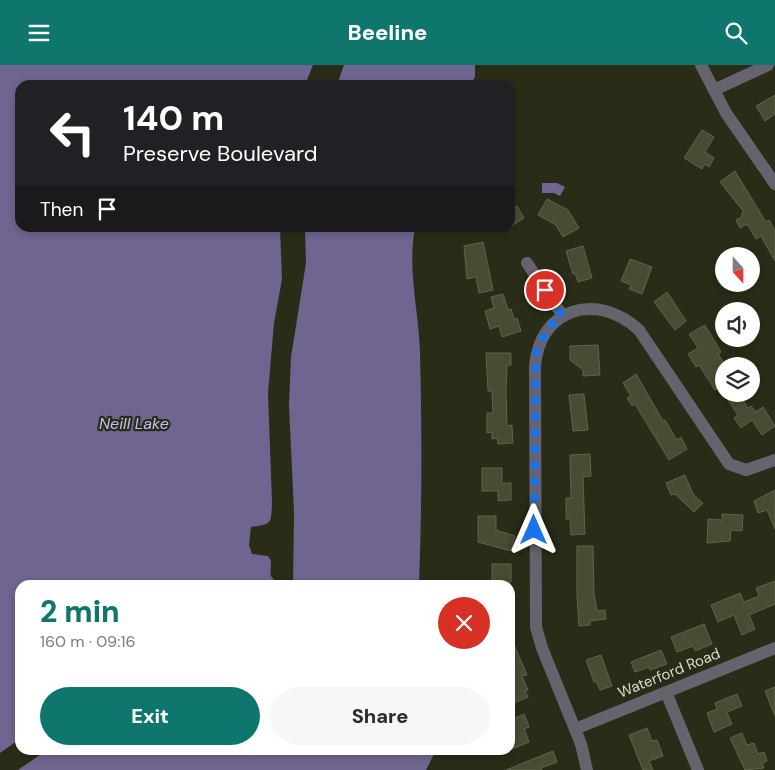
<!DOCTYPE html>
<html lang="en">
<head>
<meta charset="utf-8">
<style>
	body { margin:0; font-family:"DM Sans",sans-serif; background:#f7f7f7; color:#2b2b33; height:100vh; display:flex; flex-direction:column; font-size:19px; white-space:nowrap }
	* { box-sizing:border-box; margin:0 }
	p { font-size:16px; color:#7c7c81 }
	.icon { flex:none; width:28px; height:28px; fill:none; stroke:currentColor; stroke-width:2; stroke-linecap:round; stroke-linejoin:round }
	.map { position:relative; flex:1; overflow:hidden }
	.drawer { position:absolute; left:15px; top:515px; width:500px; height:175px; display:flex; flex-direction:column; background:#fff; border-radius:15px; box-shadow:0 2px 8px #0003 }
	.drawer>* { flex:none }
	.guide { position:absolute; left:15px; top:15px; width:500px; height:152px; border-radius:15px; box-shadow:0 2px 8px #0003; background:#202124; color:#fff; overflow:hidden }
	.needle { width:32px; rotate:159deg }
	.tools { position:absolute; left:715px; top:182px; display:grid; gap:10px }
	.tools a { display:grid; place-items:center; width:45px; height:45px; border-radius:50%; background:#fff; box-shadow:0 2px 8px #0003; font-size:25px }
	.pin { position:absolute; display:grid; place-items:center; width:42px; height:42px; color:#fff; margin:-21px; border:2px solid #fff; border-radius:50%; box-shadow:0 1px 5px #0007 }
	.me { position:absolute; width:55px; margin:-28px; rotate:0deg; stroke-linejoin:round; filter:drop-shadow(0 0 4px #0008) }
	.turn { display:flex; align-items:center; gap:18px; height:105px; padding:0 25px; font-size:22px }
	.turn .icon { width:65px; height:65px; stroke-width:2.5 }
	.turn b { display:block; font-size:35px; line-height:42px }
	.then { display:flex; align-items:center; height:48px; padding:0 25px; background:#0003; gap:10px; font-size:19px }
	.round { display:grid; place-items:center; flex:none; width:52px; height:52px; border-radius:26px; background:#f7f7f7 }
	.head { display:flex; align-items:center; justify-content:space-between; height:85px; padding:0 25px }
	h1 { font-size:30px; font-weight:800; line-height:38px; color:#0f766e }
	.primary-button { display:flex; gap:10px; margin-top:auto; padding:10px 25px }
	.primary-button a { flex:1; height:58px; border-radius:30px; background:#0f766e; color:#fff; font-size:20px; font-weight:800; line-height:58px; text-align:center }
	.primary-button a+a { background:#f7f7f7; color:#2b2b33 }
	header { display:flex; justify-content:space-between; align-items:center; height:65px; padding:0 25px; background:#0f766e; color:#fff; font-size:22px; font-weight:800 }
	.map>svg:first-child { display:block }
	.water { fill:#706590 }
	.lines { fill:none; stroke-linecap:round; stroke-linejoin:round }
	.stream { stroke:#706590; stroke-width:3 }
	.building { fill:#484c34; stroke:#60644c }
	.minor { stroke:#66636e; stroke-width:12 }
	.route { stroke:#1a73e8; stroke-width:9; stroke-dasharray:0 16.2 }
	.labels { text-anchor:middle; stroke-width:4.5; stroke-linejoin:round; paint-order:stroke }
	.street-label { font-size:15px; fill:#d8dbcd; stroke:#292c16 }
	.water-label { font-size:16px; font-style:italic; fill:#cbbef6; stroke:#292c16 }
</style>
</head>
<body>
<header><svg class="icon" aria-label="menu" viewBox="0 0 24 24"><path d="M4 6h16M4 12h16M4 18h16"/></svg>Beeline<svg class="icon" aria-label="search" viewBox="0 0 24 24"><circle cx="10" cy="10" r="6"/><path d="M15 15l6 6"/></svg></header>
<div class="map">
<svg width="775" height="705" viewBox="0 0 775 705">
	<rect width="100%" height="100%" fill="#292c16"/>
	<!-- water -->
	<g class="water">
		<path d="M 0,0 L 313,0 L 305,20 L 20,20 L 20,162 L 280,163 L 282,214 L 274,258 L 268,328 L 272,438 C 271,459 272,459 251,462 L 249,480 L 252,489 L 268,491 L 271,496 L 270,520 L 20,520 L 20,674 L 0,688 Z"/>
		<polygon points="344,0 475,0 475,12 470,20 337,20"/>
		<polygon points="542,118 557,118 565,122 560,131 554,128 542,128"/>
		<path d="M 305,163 L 415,163 C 407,205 419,246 420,288 C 422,365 422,443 419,520 L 293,520 L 294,447 L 289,340 L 291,292 L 306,198 Z"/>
		<polygon points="47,685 436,685 426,705 18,705"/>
	</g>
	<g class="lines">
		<!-- stream -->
		<polyline class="stream" points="269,511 276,520"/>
	</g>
	<!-- building -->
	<g class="building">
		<polygon points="775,30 775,49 765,56 756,41"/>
		<polygon points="702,65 714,72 705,87 714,93 709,102 705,99 702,104 684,93"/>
		<polygon points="735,106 766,157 769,155 775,166 775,196 761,171 756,174 747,159 740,163 736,155 743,151 741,149 744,147 720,117"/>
		<polygon points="547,134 568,145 579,163 563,172 556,160 538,150"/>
		<polygon points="517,141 524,153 510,162 510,145"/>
		<polygon points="483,177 493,225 479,228 476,212 467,214 464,181"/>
		<polygon points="583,181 592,213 578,217 575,208 573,209 566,186"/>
		<polygon points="630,194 652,202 642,229 629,224 631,220 621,216"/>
		<polygon points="667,227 686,256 675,265 654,237"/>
		<polygon points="503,229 508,245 511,244 514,254 517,253 521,266 502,272 499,261 490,264 485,246 494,243 491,232"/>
		<polygon points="705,260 721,287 718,289 724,298 724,320 715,325 699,300 696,302 688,289 698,283 689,269"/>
		<polygon points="598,280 600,310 583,311 583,305 570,295 570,281"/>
		<polygon points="486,288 511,288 511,300 507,300 506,326 507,361 512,360 513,378 498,379 497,373 492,374 492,367 487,368 487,348 493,348 492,326 488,326"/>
		<polygon points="636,309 663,356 665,355 677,375 681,372 687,384 669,395 635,339 632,341 627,333 631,331 623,318"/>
		<polygon points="584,329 588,365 573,366 569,330"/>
		<polygon points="724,329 739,329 748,343 751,341 756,347 763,342 775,361 762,370 752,355 741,363 734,353 738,350"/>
		<polygon points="590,389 591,411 583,412 585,469 571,470 570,454 566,454 566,433 571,433 570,390"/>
		<polygon points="482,403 502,403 502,418 511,418 511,435 498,436 498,426 482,426"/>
		<polygon points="685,410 693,429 703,438 694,447 675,429 671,430 666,418"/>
		<polygon points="775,425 775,464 767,445 758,448 754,436"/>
		<polygon points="722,449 743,450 742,466 731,465 730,476 707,478 708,454 722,455"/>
		<polygon points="478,451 496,451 496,465 515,471 511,486 478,477"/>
		<polygon points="577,481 593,481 594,529 597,546 605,545 606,554 590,556 590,560 579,561 577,530"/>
		<polygon points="492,499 511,499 511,517 509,517 509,520 492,520"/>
		<polygon points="775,516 775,539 749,550 755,564 742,570 734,550 718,557 711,540 740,528 744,537 759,531 756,523"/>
		<polygon points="704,559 712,579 695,586 693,581 677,587 671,572"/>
		<polygon points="510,570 527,610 522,611 528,625 525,626 528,632 514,638 510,629"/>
		<polygon points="661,585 667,599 650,605 649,602 635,607 631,597"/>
		<polygon points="601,590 612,621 600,625 596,616 594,617 586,595"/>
		<polygon points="775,622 775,651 765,626"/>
		<polygon points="737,629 742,641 727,647 732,659 714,667 707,648 717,644 715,638"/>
		<polygon points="524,649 529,662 524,664 529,677 510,685 510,655"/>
		<polygon points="647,663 652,676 657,675 663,691 649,696 653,705 643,705 629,670"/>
		<polygon points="742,668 747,680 754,678 758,689 764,687 767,696 762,698 764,703 745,705 730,673"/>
		<polygon points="553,686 557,697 541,703 542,705 506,705"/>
	</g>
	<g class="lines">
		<!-- minor -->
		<g class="minor">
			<polyline points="701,0 726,48 775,119"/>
			<polyline points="714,25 768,0"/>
			<polyline points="527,198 563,251"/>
			<polyline points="666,627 698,705"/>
			<polyline points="575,664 775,583"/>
			<path d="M 587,705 L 581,679 L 542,583 L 536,562 L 535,302 C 539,243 597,226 639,265 L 729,399 L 746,405 L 775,395"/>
		</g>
	</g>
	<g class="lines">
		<!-- route -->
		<polyline class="route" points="534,465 536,288 549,262 562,251 545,225"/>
	</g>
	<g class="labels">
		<!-- street labels -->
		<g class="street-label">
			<text transform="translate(669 608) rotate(-22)" y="5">Waterford Road</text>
		</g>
		<!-- water labels -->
		<g class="water-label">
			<text x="134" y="364">Neill Lake</text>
		</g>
	</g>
</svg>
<div class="tools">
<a><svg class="needle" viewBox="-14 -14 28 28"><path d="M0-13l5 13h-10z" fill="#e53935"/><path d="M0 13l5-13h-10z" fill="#7c7c81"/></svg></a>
<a><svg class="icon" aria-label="sound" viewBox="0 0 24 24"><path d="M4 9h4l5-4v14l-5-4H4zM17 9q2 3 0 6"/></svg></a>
<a><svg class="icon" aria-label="layers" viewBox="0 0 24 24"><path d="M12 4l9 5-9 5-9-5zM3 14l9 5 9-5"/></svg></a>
</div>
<div class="pin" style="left:545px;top:225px;background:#d93025"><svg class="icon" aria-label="arrive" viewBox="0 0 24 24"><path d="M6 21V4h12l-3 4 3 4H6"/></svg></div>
<svg class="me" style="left:534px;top:465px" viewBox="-20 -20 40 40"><path d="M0-17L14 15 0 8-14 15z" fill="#1a73e8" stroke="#fff" stroke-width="4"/></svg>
<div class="guide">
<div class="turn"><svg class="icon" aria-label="left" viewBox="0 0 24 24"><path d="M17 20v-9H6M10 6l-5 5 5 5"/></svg><div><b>140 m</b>Preserve Boulevard</div></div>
<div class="then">Then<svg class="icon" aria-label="arrive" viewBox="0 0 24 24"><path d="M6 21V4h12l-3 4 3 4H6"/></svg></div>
</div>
<section class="drawer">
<div class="head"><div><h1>2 min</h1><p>160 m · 09:16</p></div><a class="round" style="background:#d93025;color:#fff"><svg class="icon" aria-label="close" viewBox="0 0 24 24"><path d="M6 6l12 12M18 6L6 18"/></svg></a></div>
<div class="primary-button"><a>Exit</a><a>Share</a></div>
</section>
</div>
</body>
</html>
